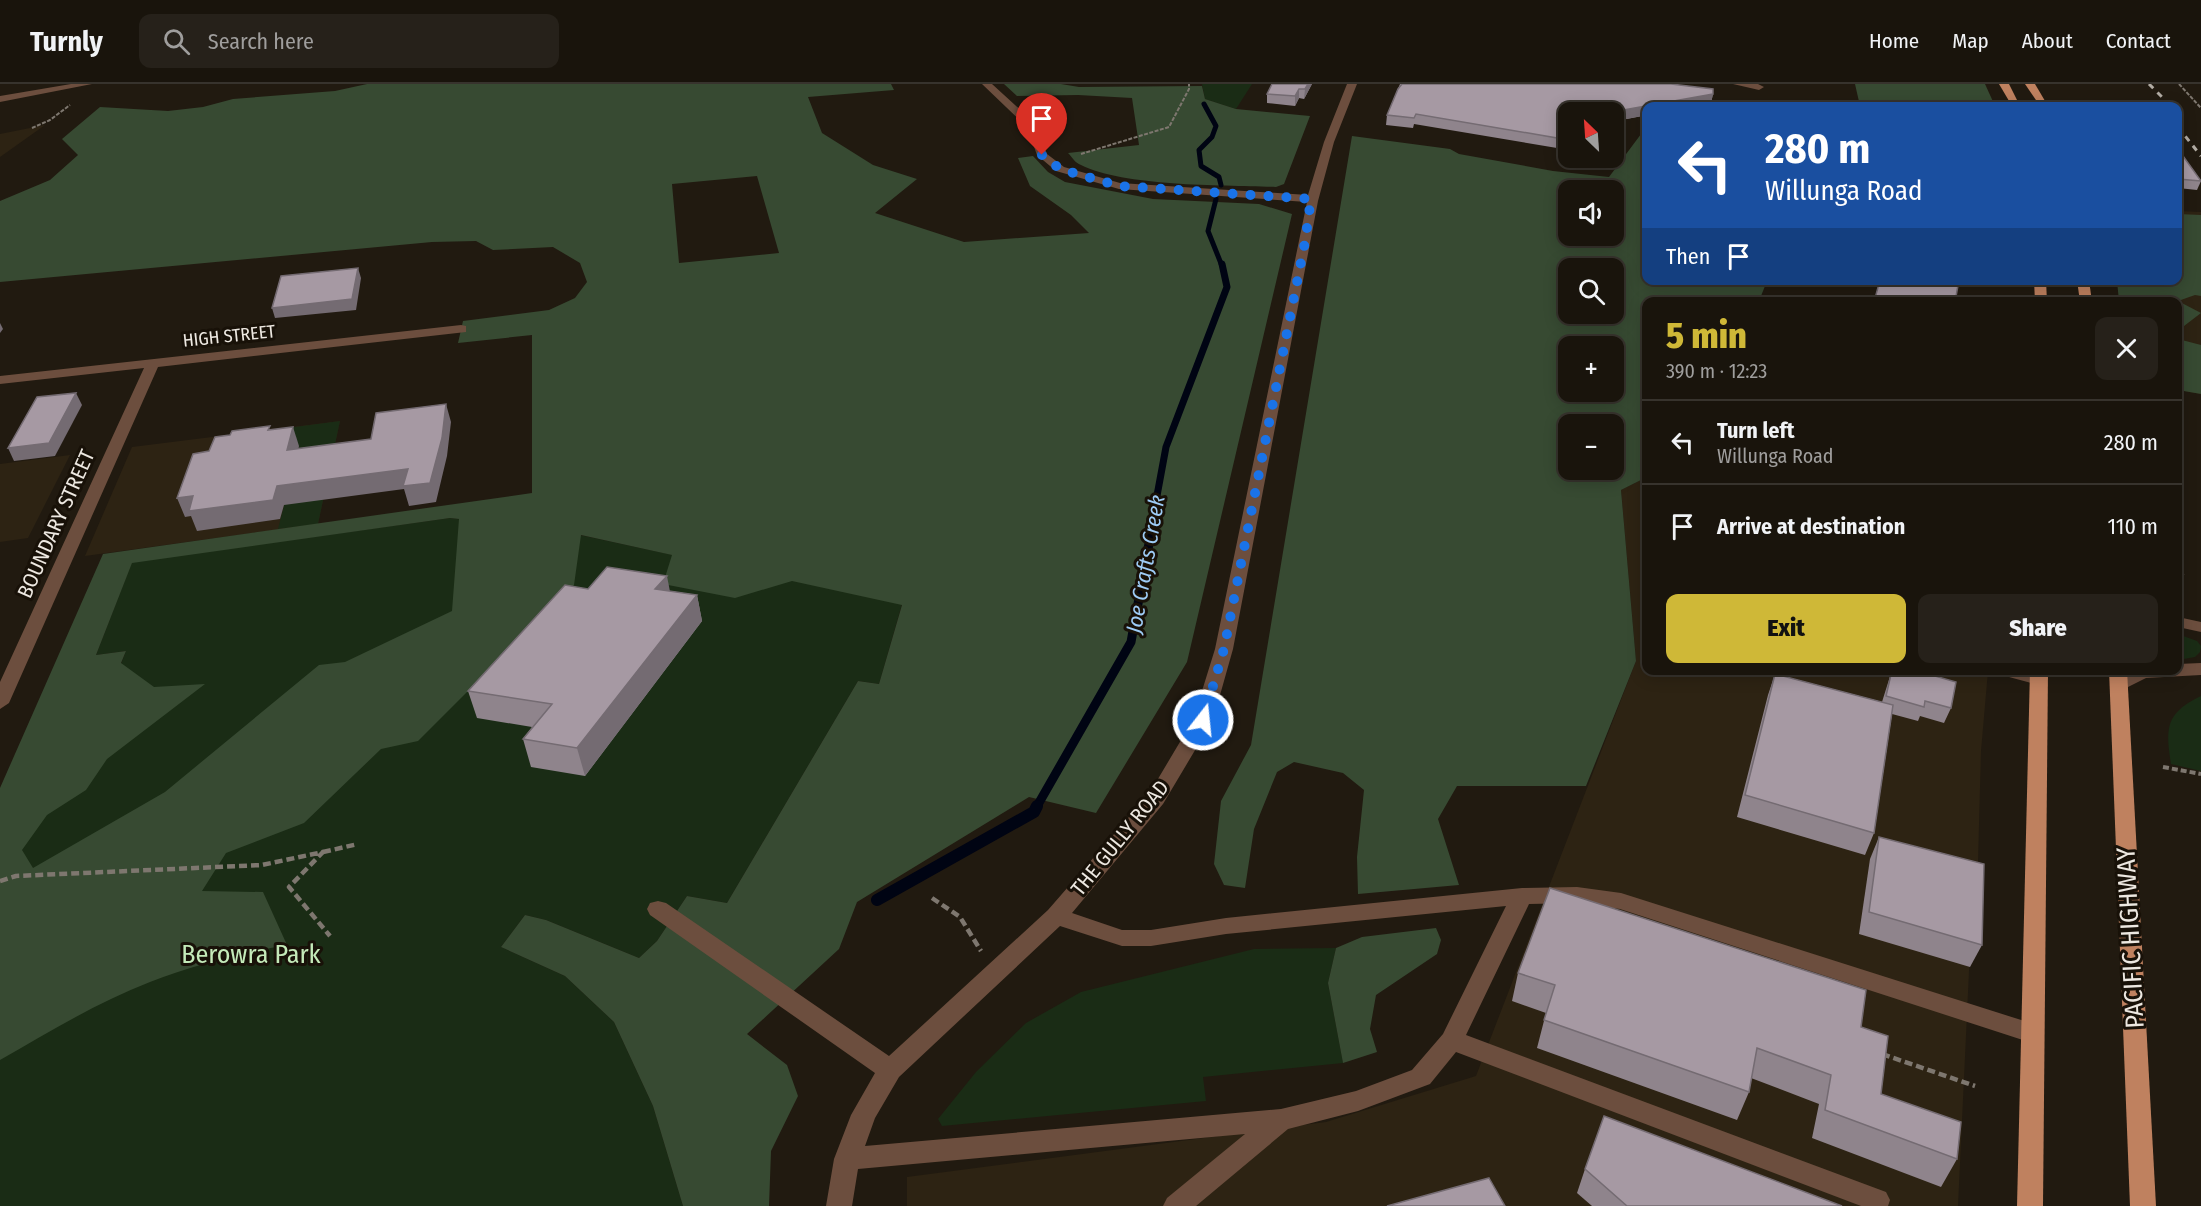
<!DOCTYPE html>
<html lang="en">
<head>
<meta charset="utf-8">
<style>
	body { margin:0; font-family:"Fira Sans Condensed",sans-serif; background:#26211a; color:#f1f3f6; height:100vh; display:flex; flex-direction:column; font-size:22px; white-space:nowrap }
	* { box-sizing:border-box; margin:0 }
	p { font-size:20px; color:#9f9e9d }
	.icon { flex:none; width:33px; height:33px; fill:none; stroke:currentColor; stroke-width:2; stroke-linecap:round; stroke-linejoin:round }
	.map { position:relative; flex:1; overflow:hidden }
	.sheet { position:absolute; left:1642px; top:213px; width:540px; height:378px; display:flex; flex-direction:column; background:#19140c; border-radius:12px; box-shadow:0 3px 15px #0003,0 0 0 2px #37332d }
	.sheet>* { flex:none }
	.hud { position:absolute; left:1642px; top:18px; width:540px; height:183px; border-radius:12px; box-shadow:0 3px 15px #0003,0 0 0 2px #37332d; background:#1a4fa0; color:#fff; overflow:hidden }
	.needle { width:39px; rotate:335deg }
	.tools { position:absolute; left:1558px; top:18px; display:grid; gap:12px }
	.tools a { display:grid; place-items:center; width:66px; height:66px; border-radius:12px; background:#19140c; box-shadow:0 3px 15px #0003,0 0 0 2px #37332d; font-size:30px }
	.pin { position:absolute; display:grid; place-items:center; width:51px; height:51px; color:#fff; margin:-62px -26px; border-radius:50% 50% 50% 0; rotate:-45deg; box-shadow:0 0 6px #0007 }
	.pin .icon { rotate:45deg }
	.me { position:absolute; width:66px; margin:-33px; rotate:16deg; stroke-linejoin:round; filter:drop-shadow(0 0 4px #0008) }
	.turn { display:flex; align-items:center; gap:21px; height:126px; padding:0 24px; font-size:27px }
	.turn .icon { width:78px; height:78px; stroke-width:2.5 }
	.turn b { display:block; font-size:42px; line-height:51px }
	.then { display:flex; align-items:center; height:57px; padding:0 24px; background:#0003; gap:12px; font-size:22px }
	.round { display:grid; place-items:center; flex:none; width:63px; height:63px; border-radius:12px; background:#26211a }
	.overview { display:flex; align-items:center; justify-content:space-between; height:102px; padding:0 24px }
	h1 { font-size:36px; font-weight:800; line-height:45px; color:#cfb837 }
	.button { display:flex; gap:12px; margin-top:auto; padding:12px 24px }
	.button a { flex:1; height:69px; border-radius:12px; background:#cfb837; color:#111; font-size:24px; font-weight:800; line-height:69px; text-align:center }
	.button a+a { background:#26211a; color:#f1f3f6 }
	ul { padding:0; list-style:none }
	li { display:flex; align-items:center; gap:18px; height:84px; padding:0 24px; border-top:2px solid #37332d }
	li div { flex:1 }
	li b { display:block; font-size:22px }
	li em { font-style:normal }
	header { display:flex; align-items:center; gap:36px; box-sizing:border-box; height:84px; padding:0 30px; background:#19140c; border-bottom:2px solid #37332d }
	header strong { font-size:28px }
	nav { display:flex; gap:33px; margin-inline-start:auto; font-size:21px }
	.search { width:420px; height:54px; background:#26211a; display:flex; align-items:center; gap:15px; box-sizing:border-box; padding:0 21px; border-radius:12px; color:#9f9e9d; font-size:22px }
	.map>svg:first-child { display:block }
	.built { fill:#2d2313 }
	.green { fill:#1a2c15 }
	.forest { fill:#374a32; fill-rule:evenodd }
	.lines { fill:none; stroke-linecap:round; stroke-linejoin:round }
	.stream-far3 { stroke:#000413; stroke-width:5 }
	.stream-far2 { stroke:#000413; stroke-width:7 }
	.stream-far1 { stroke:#000413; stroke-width:9 }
	.stream { stroke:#000413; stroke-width:12 }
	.path-far2 { stroke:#7e776f; stroke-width:2; stroke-dasharray:4 1.5; stroke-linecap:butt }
	.path-far1 { stroke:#7e776f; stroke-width:4; stroke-dasharray:6 3; stroke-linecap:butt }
	.path { stroke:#7e776f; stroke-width:4.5; stroke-dasharray:8 4; stroke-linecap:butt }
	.minor { fill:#6c4e3e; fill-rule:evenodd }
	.major { fill:#bf815f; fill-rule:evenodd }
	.rail { stroke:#b2aca4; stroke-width:3; stroke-dasharray:6 6; stroke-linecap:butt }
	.wall { fill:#8f848c }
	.shaded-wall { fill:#746b72 }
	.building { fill:#a699a3; stroke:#746b72; stroke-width:1.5 }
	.route { stroke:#1a73e8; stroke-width:10; stroke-dasharray:0 18 }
	.labels { text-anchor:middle; stroke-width:6; stroke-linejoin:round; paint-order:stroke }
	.far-street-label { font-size:18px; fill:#ede8e1; stroke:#181108 }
	.street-label { font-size:21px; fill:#ede8e1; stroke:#181108 }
	.water-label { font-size:22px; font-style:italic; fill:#9eccf6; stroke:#181108 }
	.near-street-label { font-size:26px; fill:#ede8e1; stroke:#181108 }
	.near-park-label { font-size:26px; fill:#c4eab9; stroke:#181108 }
</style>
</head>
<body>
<header>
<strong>Turnly</strong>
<div class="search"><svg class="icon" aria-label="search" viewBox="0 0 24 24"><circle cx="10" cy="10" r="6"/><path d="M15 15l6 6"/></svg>Search here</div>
<nav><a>Home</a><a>Map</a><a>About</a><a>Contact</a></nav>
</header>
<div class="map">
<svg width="2201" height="1122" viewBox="0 0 2201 1122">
	<rect width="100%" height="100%" fill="#211a10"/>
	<!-- built -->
	<g class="built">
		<polygon points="45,41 0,73 0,50"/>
		<polygon points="2178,127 2201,128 2201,310 2178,306"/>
		<polygon points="340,337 318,440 85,472 132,363"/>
		<polygon points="70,371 28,454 0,458 0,380"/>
		<polygon points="1647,393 1647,586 1988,587 1981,667 1978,778 1973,802 1958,1122 907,1122 907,1093 1326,1038 1476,992 1636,577 1621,406"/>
	</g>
	<!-- green -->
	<g class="green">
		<polygon points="1202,0 1252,0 1236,25 1205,15"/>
		<polygon points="340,337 318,440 278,445 299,362 264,347"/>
		<polygon points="450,434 580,451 902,520 879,600 858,597 727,819 687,812 657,857 639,874 546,836 525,831 501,863 565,892 614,938 653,1022 683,1122 0,1122 0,750 106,618 126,567 96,571 132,478"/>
		<polygon points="2178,550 2197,557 2201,562 2200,568 2195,573 2178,576"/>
		<path d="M 2201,612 L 2201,687 L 2171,680 C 2165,643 2166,629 2201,612 Z"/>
		<polygon points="1336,864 1328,899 1343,979 1203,993 1206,1017 942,1042 938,1035 976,988 1026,939 1081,908 1254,865"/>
	</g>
	<!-- forest -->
	<g class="forest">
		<path d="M 367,0 L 891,0 L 894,6 L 808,13 L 822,49 L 873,81 L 917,95 L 875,129 L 964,158 L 1089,149 L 1071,131 L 1030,102 L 1018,74 L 1033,72 L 1048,88 L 1065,98 L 1153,115 L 1259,120 L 1292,130 L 1187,578 L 1096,729 L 1029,713 L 857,818 L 839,865 L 747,950 L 787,981 L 798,1012 L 771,1067 L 769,1122 L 683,1122 L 653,1022 L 614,938 L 565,892 L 501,863 L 525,831 L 546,836 L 639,874 L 657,857 L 687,812 L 727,819 L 858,597 L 879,600 L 902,521 L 792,497 L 735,514 L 663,500 L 672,471 L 581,451 L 574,501 L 418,657 L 381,665 L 304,739 L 226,769 L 202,807 L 263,808 L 287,861 C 242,869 193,881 150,898 C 98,918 49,948 0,976 L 0,704 L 103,470 L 532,409 L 532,251 L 458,259 L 463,237 L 549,226 L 575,214 L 587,198 L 580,179 L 553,163 L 493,166 L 476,157 L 432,158 L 0,198 L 0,117 L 50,96 L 78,71 L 62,55 L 100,23 L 168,27 L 203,23 L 233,15 L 335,7 ZM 757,92 L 779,169 L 679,179 L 672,100 ZM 450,434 L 459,435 L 452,527 L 345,578 L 319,581 L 165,708 L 33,784 L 22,766 L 47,731 L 86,706 L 107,675 L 205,600 L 154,603 L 121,579 L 126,567 L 96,571 L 132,479 Z"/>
		<path d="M 1004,0 L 1061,0 L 1079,3 L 1202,2 L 1205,15 L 1236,25 L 1310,32 L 1284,100 L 1276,103 C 1225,101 1125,103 1081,81 C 1075,79 1072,73 1068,69 L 1139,61 L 1132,14 L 1078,11 L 1017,12 Z"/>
		<polygon points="1855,0 1985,0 1995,22 1860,22"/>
		<path d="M 1647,42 L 1647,196 L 1767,197 L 1759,217 L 1647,218 L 1647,393 L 1621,406 L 1636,577 L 1586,702 L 1457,702 L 1438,735 L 1459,801 L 1358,810 L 1357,773 L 1364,706 L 1343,689 L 1294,678 L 1277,688 L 1254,745 L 1245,804 L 1224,801 L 1214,780 L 1221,717 L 1251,661 L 1352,52 L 1450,65 L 1459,70 L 1553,87 L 1609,93 ZM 1614,106 L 1614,152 L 1569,152 L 1569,106 ZM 1614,184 L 1614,230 L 1569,230 L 1569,184 ZM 1614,262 L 1614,308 L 1569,308 L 1569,262 ZM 1614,340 L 1614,386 L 1569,386 L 1569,340 Z"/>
		<polygon points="2178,130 2201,131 2201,212 2195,211 2178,217 2201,229 2184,242 2178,242 2178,218 2119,217 2117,197 2178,196"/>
		<polygon points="2178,255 2201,261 2201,310 2178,306"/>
		<polygon points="1436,844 1441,856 1437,870 1376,911 1370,945 1377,968 1343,979 1328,899 1336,864 1362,853"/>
	</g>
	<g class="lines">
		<!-- stream-far3 -->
		<g class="stream-far3">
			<polyline points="1204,20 1216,42 1212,53 1199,66 1201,82 1219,93 1221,101"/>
			<polyline points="1216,115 1208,147 1222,182"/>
		</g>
		<!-- stream-far2 -->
		<polyline class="stream-far2" points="1156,417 1166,363 1227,203 1222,180"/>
		<!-- stream-far1 -->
		<polyline class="stream-far1" points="1036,724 1131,558 1157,416"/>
		<!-- stream -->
		<polyline class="stream" points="877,816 1034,728 1037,722"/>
		<!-- path-far2 -->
		<g class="path-far2">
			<polyline points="2179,0 2201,24"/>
			<polyline points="32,44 50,36 70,21"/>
			<polyline points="1081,70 1169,43 1189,5 1189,0"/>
		</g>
		<!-- path-far1 -->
		<g class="path-far1">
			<polyline points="2178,490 2184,492"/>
			<polyline points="2163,683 2201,690"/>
		</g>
		<!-- path -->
		<g class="path">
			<polyline points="323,768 358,760"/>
			<polyline points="0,797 16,792 262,781 323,768 289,803 330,852"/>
			<polyline points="932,814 960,833 981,867"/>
			<polyline points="1882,970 1975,1002"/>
		</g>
		<!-- minor -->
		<g class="minor">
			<polygon points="71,0 92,0 0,18 0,12"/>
			<path d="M 982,0 L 992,0 L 1036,40 L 1047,70 L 1064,83 L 1120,99 L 1308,111 L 1324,58 L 1347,0 L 1357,0 L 1334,58 L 1318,117 L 1233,565 L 1213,636 L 1163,720 L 1072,829 L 1122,846 L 1151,846 L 1226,834 L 1522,804 L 1577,803 L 1621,809 L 2040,942 L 2044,949 L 2040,956 L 2032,959 L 1620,825 L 1577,819 L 1529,820 L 1466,951 L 1886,1108 L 1890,1116 L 1888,1122 L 1861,1122 L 1456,968 L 1430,1000 L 1358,1027 L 1288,1045 L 1196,1122 L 1163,1122 L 1167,1114 L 1245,1050 L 858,1085 L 852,1122 L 826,1122 L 834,1075 L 851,1031 L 875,989 L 650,831 L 647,825 L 650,819 L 658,817 L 666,819 L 889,972 L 1048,826 L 1149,710 L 1193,636 L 1215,565 L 1307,118 L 1119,105 L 1056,87 L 1037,71 L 1027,43 ZM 1506,822 L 1443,950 L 1412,986 L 1356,1007 L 1281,1025 L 865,1062 L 875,1034 L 899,993 L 1060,842 L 1122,862 L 1151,862 L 1226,850 Z"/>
			<polygon points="1733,0 1758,0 1764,3 1759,6"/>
			<polygon points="461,241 466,242 466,248 158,283 9,619 0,625 0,598 144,284 0,300 0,292"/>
			<polygon points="2178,533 2201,538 2201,548 2178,543"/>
			<polygon points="2201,579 2201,591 2146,594 2120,607 2111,601 2132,586 2178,586 2178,580"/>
			<polygon points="1996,586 2029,586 2046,591 2048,595 2039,601 1998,590"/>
		</g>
		<!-- major -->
		<g class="major">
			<polygon points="1999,0 2009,0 2020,22 2012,22"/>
			<polygon points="2025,0 2035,0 2048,22 2040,22"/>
			<polygon points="2034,196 2046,196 2047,218 2035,218"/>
			<polygon points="2077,196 2089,196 2092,218 2080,218"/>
			<polygon points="2030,586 2048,586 2043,1122 2017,1122"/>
			<polygon points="2109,586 2127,586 2156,1122 2130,1122"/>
		</g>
		<!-- rail -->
		<g class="rail">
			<polyline points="2149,0 2171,22"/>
			<polyline points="2178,43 2201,72"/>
		</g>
	</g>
	<!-- wall -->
	<g class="wall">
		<polygon points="1312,0 1304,15 1299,14 1295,22 1267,19 1267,10"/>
		<polygon points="1400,0 1671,0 1713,10 1711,19 1616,37 1614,38 1614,28 1569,28 1569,66 1414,40 1413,44 1386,41 1387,31"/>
		<polygon points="2178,65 2201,97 2197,106 2178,104"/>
		<polygon points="588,505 670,507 697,511 702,537 585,692 531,683 523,655 532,643 477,634 468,607"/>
		<polygon points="1892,586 1914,586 1951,624 1944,639 1920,632 1918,637 1892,630 1874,749 1865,771 1737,733 1768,611 1775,590 1882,618"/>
		<polygon points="1879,753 1982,861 1970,883 1859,850 1870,775"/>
		<polygon points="1518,889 1861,943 1881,1010 1957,1075 1941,1103 1812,1054 1819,1020 1751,994 1749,1008 1737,1036 1537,964 1546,929 1512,917"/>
		<polygon points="1585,1085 1842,1122 1592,1122 1577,1109"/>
	</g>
	<!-- shaded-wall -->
	<g class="shaded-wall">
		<polygon points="1308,0 1312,0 1304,15 1305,5"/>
		<polygon points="1299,5 1299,14 1295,22 1295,12"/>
		<polygon points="1713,10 1711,19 1694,22 1647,22 1647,31 1616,37 1614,38 1614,30 1618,27"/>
		<polygon points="358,184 361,194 356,226 275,234 272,224"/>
		<polygon points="0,239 3,245 0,249"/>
		<polygon points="76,309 82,321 55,372 14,377 8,364"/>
		<polygon points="446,320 451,338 447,372 436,418 409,422 404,405 284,421 280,435 197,447 191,432 185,433 177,414 277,402"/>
		<polygon points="293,343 299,362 294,385 287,366"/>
		<polygon points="667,492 672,518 655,505"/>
		<polygon points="697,511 702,537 585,692 577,664"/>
	</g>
	<!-- building -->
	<g class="building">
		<polygon points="1272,0 1308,0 1305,5 1299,5 1295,12 1267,10"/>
		<polygon points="1402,0 1671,0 1713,5 1713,10 1618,27 1614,30 1614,28 1569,28 1569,56 1416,30 1414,34 1387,31 1398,5"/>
		<polygon points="2178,65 2201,97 2178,95"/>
		<polygon points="358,184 352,215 272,224 281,192"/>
		<polygon points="1880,196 1892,198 1893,196 1959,196 1955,218 1874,218"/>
		<polygon points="76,309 49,359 8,364 37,313"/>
		<polygon points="446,320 442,354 430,399 403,402 408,385 277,402 273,416 189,427 193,412 177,414 193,370 209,367 215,353 230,351 232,347 270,342 268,346 293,343 287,366 371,355 376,329"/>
		<polygon points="607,483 667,492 655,505 697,511 577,664 523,655 552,620 468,607 565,501 588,505"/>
		<polygon points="1892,586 1914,586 1956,598 1951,624 1925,617 1924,623 1886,612"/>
		<polygon points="1775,590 1893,621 1874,749 1745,711"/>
		<polygon points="1879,753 1984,780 1982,861 1869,828"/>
		<polygon points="1550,804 1866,906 1861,943 1888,952 1881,1010 1961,1038 1957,1075 1825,1026 1831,991 1757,964 1749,1008 1544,936 1555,901 1518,889"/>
		<polygon points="1604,1032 1842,1122 1627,1122 1585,1085"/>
		<polygon points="1489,1094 1505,1122 1387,1122"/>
	</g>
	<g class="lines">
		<!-- route -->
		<polyline class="route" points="1042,71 1060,85 1119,102 1311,115 1305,158 1224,565 1203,636"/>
	</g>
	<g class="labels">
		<!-- far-street labels -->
		<g class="far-street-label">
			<text transform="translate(229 252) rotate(-6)" y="6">HIGH STREET</text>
		</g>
		<!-- street labels -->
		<g class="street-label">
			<text transform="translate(56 440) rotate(-66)" y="7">BOUNDARY STREET</text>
			<text transform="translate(1120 754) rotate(-51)" y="7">THE GULLY ROAD</text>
		</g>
		<!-- water labels -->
		<g class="water-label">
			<text transform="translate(1145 480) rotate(-80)" y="8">Joe Crafts Creek</text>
		</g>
		<!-- near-street labels -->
		<g class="near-street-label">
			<text transform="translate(2130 854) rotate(-93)" y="9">PACIFIC HIGHWAY</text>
		</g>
		<!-- near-park labels -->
		<g class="near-park-label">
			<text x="251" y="879">Berowra Park</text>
		</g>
	</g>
</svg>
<div class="tools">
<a><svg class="needle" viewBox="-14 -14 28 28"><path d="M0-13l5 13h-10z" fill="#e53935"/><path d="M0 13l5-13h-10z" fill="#9f9e9d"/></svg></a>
<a><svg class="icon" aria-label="sound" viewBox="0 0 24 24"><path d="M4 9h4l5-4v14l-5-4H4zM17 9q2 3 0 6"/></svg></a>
<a><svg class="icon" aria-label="search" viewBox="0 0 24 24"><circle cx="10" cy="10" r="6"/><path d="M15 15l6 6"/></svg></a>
<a>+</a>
<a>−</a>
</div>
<div class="pin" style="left:1042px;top:71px;background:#d93025"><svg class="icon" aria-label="arrive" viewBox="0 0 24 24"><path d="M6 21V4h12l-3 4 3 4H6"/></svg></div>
<svg class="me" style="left:1203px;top:636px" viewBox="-20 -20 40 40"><circle r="17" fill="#1a73e8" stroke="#fff" stroke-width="3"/><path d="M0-11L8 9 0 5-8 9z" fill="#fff"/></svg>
<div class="hud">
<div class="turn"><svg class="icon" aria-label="left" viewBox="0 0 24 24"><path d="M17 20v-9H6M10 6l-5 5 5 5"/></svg><div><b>280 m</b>Willunga Road</div></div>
<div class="then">Then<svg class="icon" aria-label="arrive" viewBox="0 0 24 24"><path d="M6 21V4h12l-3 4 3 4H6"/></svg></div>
</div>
<section class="sheet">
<div class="overview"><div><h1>5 min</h1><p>390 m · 12:23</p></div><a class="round"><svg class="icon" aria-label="close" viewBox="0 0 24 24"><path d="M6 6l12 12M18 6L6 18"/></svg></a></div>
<ul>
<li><svg class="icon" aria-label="left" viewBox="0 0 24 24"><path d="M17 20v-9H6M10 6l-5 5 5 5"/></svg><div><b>Turn left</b><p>Willunga Road</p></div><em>280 m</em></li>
<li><svg class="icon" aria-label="arrive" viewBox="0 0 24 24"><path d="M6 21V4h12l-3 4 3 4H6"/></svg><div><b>Arrive at destination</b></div><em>110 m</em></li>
</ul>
<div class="button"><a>Exit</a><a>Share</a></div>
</section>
</div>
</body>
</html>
